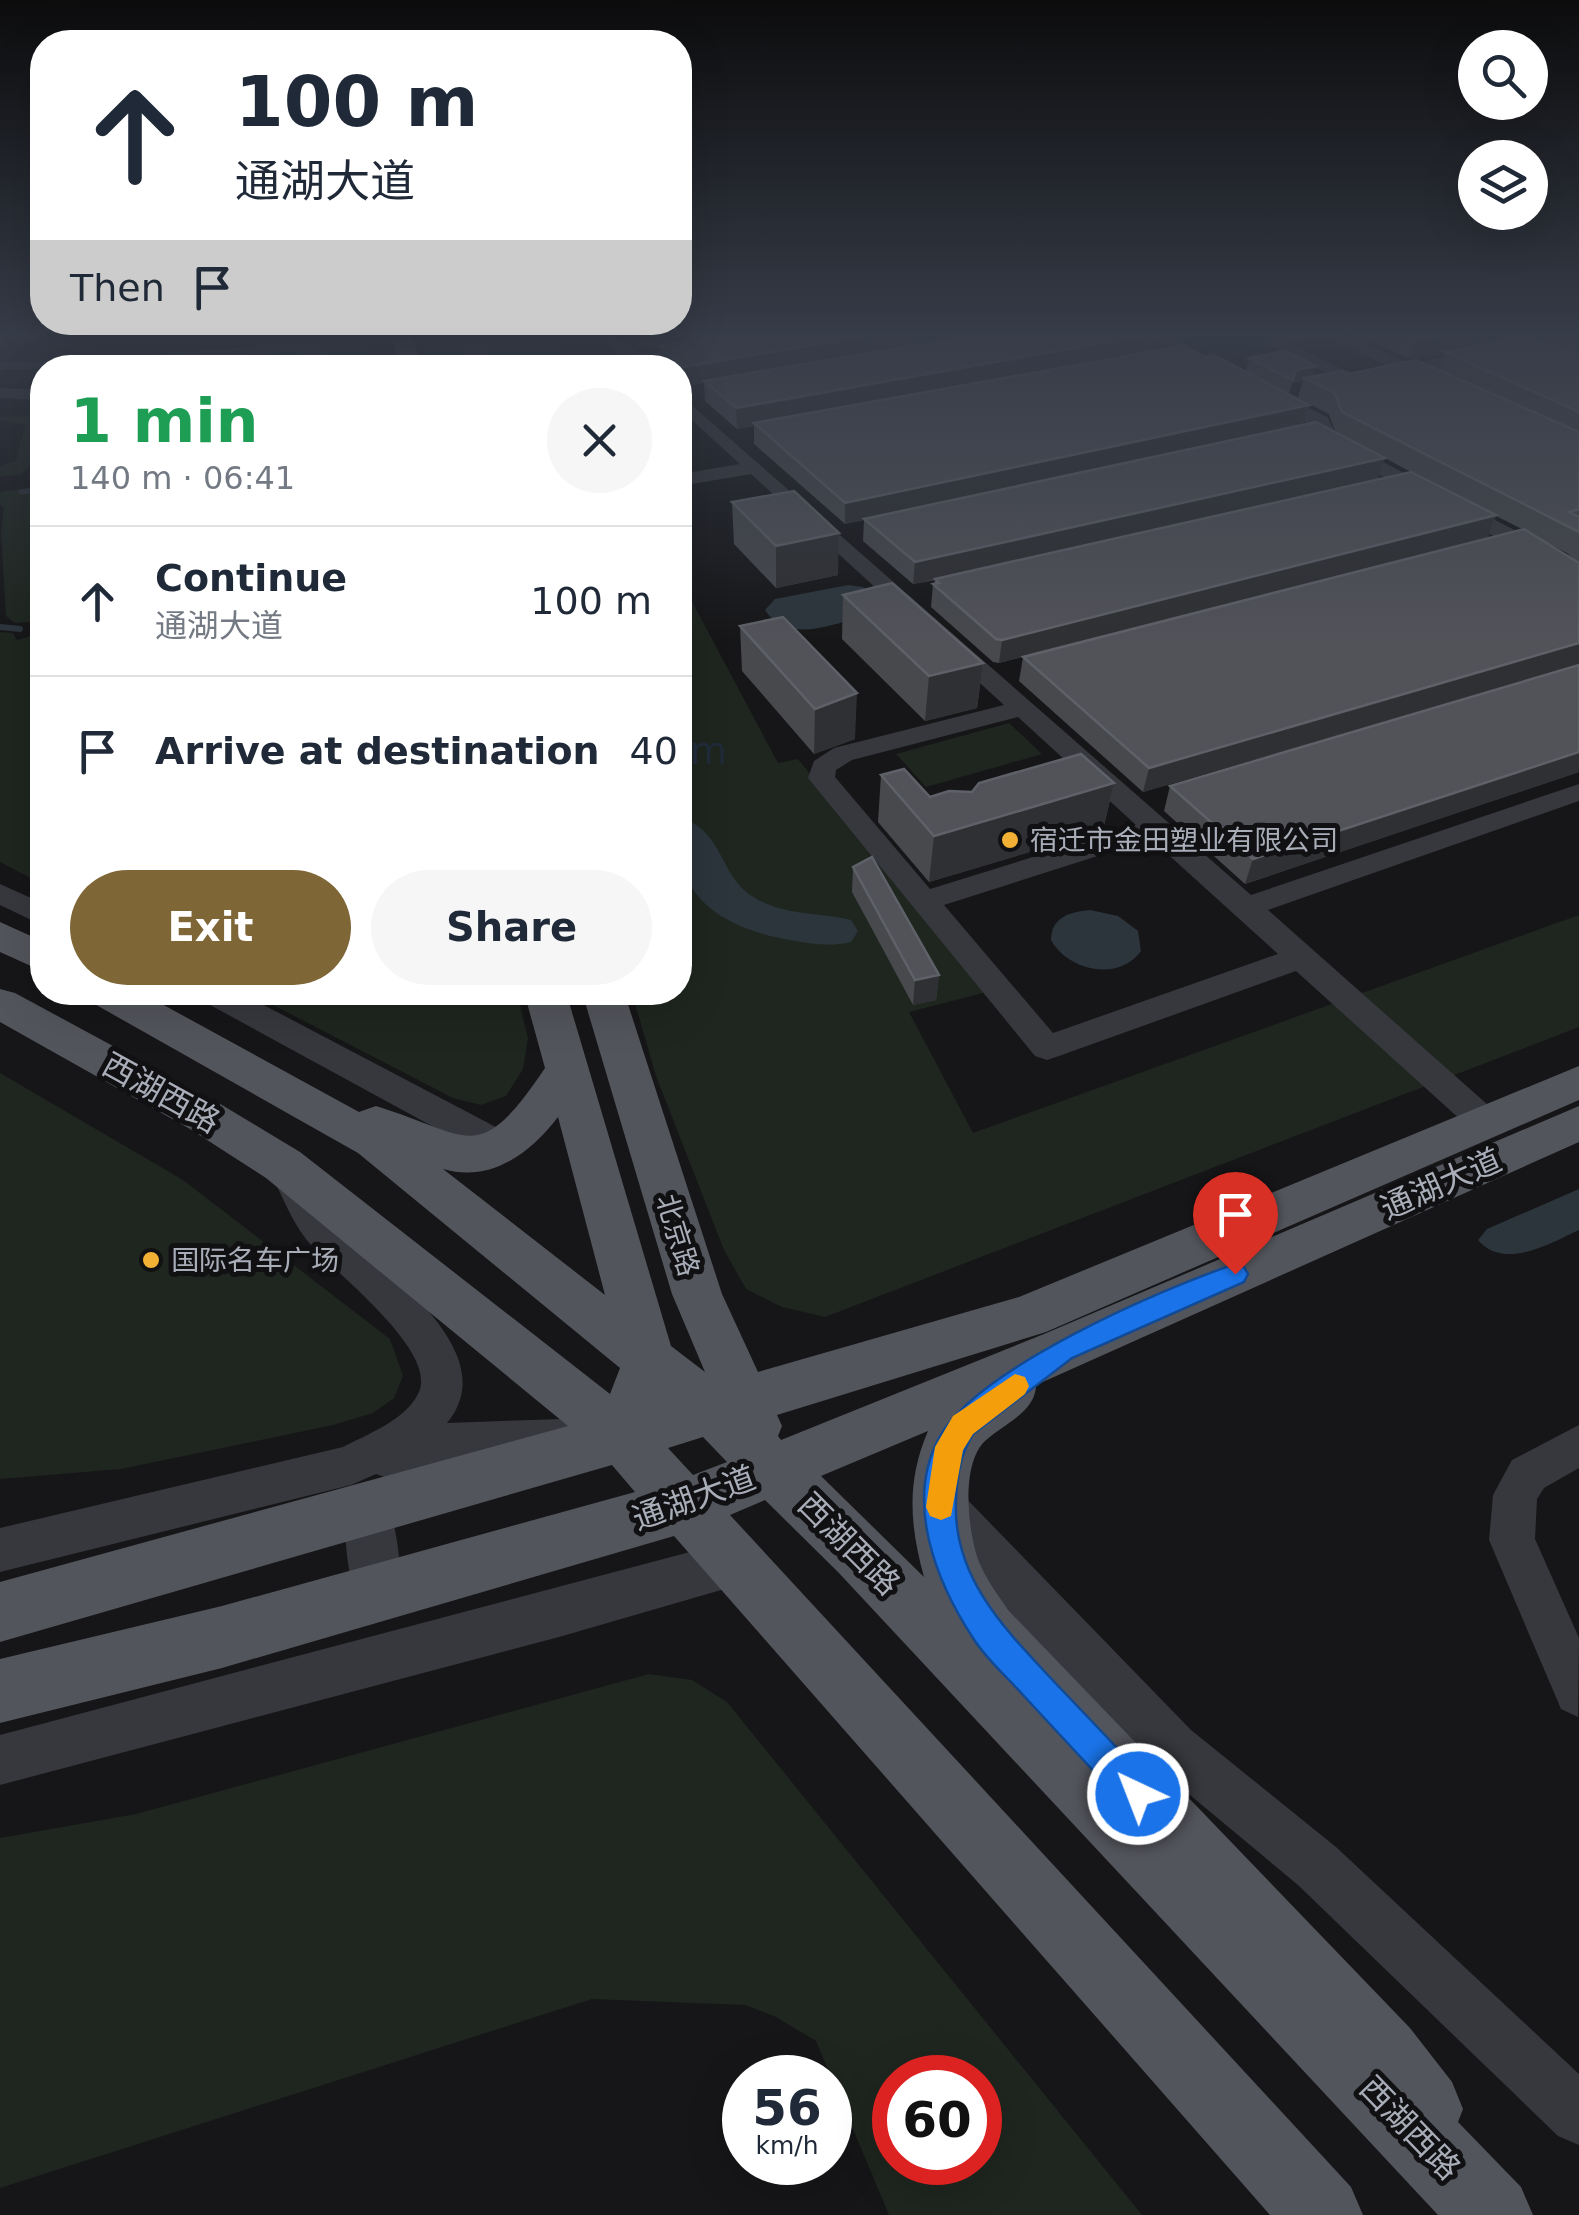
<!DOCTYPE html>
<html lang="en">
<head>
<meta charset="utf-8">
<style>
	body { margin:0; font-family:"DejaVu Sans","Noto Sans SC",sans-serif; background:#f6f6f7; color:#1f2937; height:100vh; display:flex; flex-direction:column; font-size:38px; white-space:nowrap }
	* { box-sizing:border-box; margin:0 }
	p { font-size:32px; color:#747a83 }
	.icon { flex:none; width:55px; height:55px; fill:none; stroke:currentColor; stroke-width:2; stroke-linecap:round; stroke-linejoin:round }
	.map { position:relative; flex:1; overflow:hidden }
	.drawer { position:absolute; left:30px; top:355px; width:662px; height:650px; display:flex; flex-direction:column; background:#fff; border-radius:40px; box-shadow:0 10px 40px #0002 }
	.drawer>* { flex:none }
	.hud { position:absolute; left:30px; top:30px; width:662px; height:305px; border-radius:40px; box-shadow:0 10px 40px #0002; background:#fff; color:#1f2937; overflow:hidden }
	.buttons { position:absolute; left:1458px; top:30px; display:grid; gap:20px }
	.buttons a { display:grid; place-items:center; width:90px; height:90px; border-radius:50%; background:#fff; box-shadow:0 10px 40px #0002; font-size:50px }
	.speed { position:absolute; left:722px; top:2055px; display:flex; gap:20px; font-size:50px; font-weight:700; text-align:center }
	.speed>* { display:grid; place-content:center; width:130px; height:130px; border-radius:50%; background:#fff; box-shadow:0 10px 40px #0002; line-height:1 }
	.speed small { font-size:25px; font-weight:400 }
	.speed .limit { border:15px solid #d22; background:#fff; color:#111 }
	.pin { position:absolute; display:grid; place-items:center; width:85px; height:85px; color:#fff; margin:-102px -42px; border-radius:50% 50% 50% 0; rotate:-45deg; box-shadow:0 0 10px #0007 }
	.pin .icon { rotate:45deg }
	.me { position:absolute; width:110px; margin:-55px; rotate:317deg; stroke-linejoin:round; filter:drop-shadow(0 0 8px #0008) }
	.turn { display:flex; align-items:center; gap:35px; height:210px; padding:0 40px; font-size:45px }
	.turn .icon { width:130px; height:130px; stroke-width:2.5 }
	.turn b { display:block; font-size:70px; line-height:85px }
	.then { display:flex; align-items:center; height:95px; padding:0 40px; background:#0003; gap:20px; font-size:38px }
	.round { display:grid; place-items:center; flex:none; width:105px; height:105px; border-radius:52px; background:#f6f6f7 }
	.headline { display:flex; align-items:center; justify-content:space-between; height:170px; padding:0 40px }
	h1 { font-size:60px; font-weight:600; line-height:75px; color:#1e9e55 }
	.primary-button { display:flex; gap:20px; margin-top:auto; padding:20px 40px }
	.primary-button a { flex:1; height:115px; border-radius:60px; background:#7e6636; color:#fff; font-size:40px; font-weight:600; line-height:115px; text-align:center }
	.primary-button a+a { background:#f6f6f7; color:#1f2937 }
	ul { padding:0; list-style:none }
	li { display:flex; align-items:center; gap:30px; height:150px; padding:0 40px; border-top:2px solid #e0e1e3 }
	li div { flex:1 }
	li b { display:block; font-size:38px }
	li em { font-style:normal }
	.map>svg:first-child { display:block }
	.green { fill:#1e261f; fill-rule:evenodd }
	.water { fill:#2c353c }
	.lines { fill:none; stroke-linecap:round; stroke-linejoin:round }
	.stream-far1 { stroke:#2c353c; stroke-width:5 }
	.stream { stroke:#2c353c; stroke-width:6 }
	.canal { fill:#2c353c; fill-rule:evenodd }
	.river { fill:#2c353c; fill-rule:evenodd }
	.minor { fill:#37383d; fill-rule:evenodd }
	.major { fill:#53555c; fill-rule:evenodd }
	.wall { fill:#47494d; fill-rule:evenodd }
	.shaded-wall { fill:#2f3033 }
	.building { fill:#525359; stroke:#5f6168; stroke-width:2.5 }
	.route { fill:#1a73e8; stroke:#114b97; stroke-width:2.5 }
	.slow { fill:#f59e0b }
	.poi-dot { fill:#f2b134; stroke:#111113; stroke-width:4 }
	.labels { text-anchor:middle; stroke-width:10; stroke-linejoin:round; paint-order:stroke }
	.poi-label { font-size:28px; fill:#a8adb8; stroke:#111113; text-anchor:start }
	.street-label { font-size:28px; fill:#a8adb8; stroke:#111113 }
	.near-street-label { font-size:32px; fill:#a8adb8; stroke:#111113 }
</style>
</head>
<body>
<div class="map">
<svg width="1579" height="2215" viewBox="0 0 1579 2215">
	<rect width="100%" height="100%" fill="#161618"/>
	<!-- green -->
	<g class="green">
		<polygon points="253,332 363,332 371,367 256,367"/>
		<polygon points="419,332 550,332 569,367 431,367"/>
		<polygon points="1170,332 1284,332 1257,337 1276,348 1216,356"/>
		<polygon points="42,416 42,478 29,479 31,465 21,474 0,477 0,466 16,461 25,425 0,420 0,417"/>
		<polygon points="42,486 42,621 15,623 6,616 1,532 4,508 0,504 0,492"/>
		<polygon points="680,579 778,763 798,759 987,992 909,1012 973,1133 1579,915 1579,1027 825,1317 782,1307 746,1289 724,1250 656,1076 632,993 680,992"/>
		<polygon points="0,632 13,633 17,640 42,633 42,884 0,862"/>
		<polygon points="1009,723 1042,754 926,787 896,754"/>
		<polygon points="250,993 517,993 528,1038 523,1069 506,1096 481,1105 453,1098"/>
		<polygon points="0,1073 183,1180 390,1339 403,1376 394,1398 373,1413 333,1425 121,1469 0,1479"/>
		<path d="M 649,1674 L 692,1680 L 727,1702 L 1142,2215 L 889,2215 L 816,2041 L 776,2017 L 745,2005 L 592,1999 L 0,2188 L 0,1838 L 136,1814 ZM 895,2078 L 980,2078 L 980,2162 L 895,2162 Z"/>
	</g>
	<!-- water -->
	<g class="water">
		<path d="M 848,585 L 863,587 L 870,595 L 859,617 C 830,626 786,643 765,610 L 775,599 Z"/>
		<path d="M 1090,910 L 1118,916 L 1138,931 L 1141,951 C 1119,982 1068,971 1051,940 C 1051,917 1070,912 1090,910 Z"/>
		<path d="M 1579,1189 L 1579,1230 C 1551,1243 1504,1271 1478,1240 L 1487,1229 Z"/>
	</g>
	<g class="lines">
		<!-- stream-far1 -->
		<polyline class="stream-far1" points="21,492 42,489"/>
		<!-- stream -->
		<polyline class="stream" points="0,627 20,629"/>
		<!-- canal -->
		<polygon class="canal" points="312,342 317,343 317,349 98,368 0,370 0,362 75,361"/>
		<!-- river -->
		<g class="river">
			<polygon points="297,332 321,332 330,368 304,368"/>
			<polygon points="459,332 483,332 492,368 466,368"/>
			<path d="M 680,818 C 723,829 719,875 752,896 C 781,916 818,912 851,920 L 858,931 L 851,942 C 831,947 811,944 790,940 C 743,932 689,911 680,857 C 678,845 680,831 680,818 Z"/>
		</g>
		<!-- minor -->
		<g class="minor">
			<polygon points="596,332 614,332 639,354 772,332 811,332 803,337 648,363 652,368 634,368"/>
			<polygon points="1142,332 1163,332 1229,369 1215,373"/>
			<polygon points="1292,332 1341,332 1409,364 1564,332 1579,332 1579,339 1422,371 1414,377 1406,374 1383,379 1374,374 1390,367 1323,336 1287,343 1357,376 1360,380 1351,385 1262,341"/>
			<polygon points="0,388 42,390 42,400 0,398"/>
			<polygon points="1267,388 1327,417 1334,430 1325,436 1276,444 1276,436 1314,427 1261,397 1258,393"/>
			<path d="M 680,395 L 1251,895 L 1579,784 L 1579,801 L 1268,910 L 1497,1113 L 1503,1122 L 1497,1131 L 1485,1135 L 1473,1131 L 1296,971 L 1059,1056 L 1047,1060 L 1035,1056 L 808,778 L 814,761 L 834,748 L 1004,705 L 751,474 L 680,486 L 680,474 L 740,464 L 680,409 ZM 1018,717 L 1136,825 L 930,889 L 835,777 L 836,770 L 852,760 ZM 1151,839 L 1278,954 L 1053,1033 L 944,905 Z"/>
			<polygon points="1342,441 1565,556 1579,569 1579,588 1571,586 1549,566 1335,451 1333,447"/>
			<polygon points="0,884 42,903 42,925 0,905"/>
			<polygon points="196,992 239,992 511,1135 516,1145 511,1155 498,1159 485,1155 201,1000"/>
			<path d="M 291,1164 L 304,1168 C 314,1186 322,1205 336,1221 C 378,1268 507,1351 447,1423 L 561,1419 L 576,1425 L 583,1439 L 576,1453 L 561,1459 L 448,1463 L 385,1477 L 376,1474 L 351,1485 L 0,1572 L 0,1528 L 343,1447 C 368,1434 405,1420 418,1394 C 441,1351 331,1271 306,1239 C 292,1221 283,1198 273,1178 L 278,1168 Z"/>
			<polygon points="1579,1425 1579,1468 1544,1488 1537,1499 1535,1539 1579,1638 1578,1717 1561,1709 1489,1540 1493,1495 1512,1460"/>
			<polygon points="941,1483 957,1489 1191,1730 1336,1847 1579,2074 1579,2145 1558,2136 1298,1885 1155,1766 1066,1675 925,1519 919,1504 925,1489"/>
			<path d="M 368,1488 L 384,1494 C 397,1524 406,1579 394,1609 L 377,1616 L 360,1609 C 348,1580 339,1524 352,1494 Z"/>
			<polygon points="735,1540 751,1547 758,1563 751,1579 735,1586 559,1637 0,1785 0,1735"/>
		</g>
		<!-- major -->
		<g class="major">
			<polygon points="391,332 411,332 422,368 400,368"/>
			<polygon points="0,922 42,941 42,971 0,952"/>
			<path d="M 0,989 L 15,993 L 222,1105 L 300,1152 L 610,1394 L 620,1368 L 358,1153 L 91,1002 L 86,992 L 140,992 L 359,1112 L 376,1106 C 471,1135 477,1169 545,1068 L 524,992 L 566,992 L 671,1346 L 705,1372 L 672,1294 L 582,992 L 624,992 L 722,1294 L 758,1372 L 1019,1297 L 1579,1066 L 1579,1100 L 1046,1332 L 777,1415 L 782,1426 L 778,1436 L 781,1440 L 1044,1334 L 1579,1106 L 1579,1142 L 1036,1385 C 1036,1412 1003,1424 985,1441 C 960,1465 968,1533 979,1562 C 986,1579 998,1595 1008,1610 L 1410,2028 L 1452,2082 L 1463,2109 L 1458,2122 L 1521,2187 L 1533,2215 L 1438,2215 L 838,1572 L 765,1500 L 730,1515 L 1351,2187 L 1363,2215 L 1270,2215 L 674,1536 L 222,1668 L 0,1723 L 0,1659 L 222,1606 L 635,1492 L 612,1465 L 0,1642 L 0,1582 L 568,1426 L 266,1178 L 190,1129 L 0,1022 ZM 558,1117 L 605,1295 L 443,1169 C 490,1183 530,1154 558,1117 ZM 928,1431 C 906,1482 910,1526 924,1577 L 821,1476 ZM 703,1437 L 727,1462 L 693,1475 L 668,1448 Z"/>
		</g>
	</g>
	<!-- wall -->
	<g class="wall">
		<path d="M 630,332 L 1157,332 L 1155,351 L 1204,357 L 1309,405 L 1303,425 L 1336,433 L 1329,414 L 1298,398 L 1303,381 L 1292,383 L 1289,393 L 1246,371 L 1249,358 L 1313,376 L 1439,371 L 1445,353 L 1410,359 L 1351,332 L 1579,332 L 1579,664 L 1143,792 L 1019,681 L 1023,657 L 1522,529 L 1496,516 L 1488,537 L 999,663 L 993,662 L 931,607 L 933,584 L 934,584 L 935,580 L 913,584 L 863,541 L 864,520 L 845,524 L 754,444 L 754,426 L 737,429 L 705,401 L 704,383 L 685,386 L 680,382 L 680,368 L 663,368 L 660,365 L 659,347 L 646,349 ZM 1555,334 L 1551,346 L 1531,338 ZM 1385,458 L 1411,472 L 1378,479 ZM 1540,539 L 1567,553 L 1576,561 Z"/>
		<polygon points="732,502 838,575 776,588 734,544"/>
		<polygon points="843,595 983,663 977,708 925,721 842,639"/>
		<polygon points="740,626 855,739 814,754 742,671"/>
		<polygon points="1579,665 1579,772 1245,884 1164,811 1170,786"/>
		<polygon points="881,775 930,797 972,792 1114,783 1103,830 929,882 878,822"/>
		<polygon points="853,867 939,975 936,1000 913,1005 852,892"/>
	</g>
	<!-- shaded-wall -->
	<g class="shaded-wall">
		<polygon points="645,332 748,332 646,349"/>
		<polygon points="888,332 997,332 685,386 684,367"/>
		<polygon points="1460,332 1556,332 1555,334 1410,359 1416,340"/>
		<polygon points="1158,333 1155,352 754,423 754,426 737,429 736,408"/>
		<polygon points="1316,366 1312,379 1304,378 1303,381 1292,383 1296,370"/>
		<polygon points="1309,405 1303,425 845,524 845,503"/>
		<polygon points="1385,458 1378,479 913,584 915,562"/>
		<polygon points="1496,515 1488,537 999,663 1002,640"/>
		<polygon points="839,533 838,575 776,588 776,546"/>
		<polygon points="1579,643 1579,664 1143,792 1149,768"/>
		<polygon points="983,663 977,708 925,721 929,676"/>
		<polygon points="857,693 855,739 814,754 815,709"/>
		<polygon points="1579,752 1579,772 1245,884 1253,859"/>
		<polygon points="1114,783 1103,830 929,882 934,836"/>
		<polygon points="939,975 936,1000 913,1005 915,980"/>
	</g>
	<!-- building -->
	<g class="building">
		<polygon points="741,332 888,332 684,367 659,346"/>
		<polygon points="993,332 1158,333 736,408 704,381"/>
		<polygon points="1399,332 1460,332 1416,340"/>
		<polygon points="1562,332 1579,332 1579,339"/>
		<polygon points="1525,336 1579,357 1579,412 1445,352"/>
		<polygon points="1183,346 1204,357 1214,355 1309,405 845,503 754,423"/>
		<polygon points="1284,351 1316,366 1296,370 1293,380 1249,358"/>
		<polygon points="1416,360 1579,432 1579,509 1569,512 1579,517 1579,532 1342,412 1335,393 1304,378 1342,371 1349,374"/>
		<polygon points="1316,422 1385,458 915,562 864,519"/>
		<polygon points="1411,472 1496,515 1002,640 996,639 933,584 939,583 935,579"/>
		<polygon points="794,491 839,533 776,546 732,502"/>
		<polygon points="1524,529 1579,563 1579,643 1149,768 1023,657"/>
		<polygon points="892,583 983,663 929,676 843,595"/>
		<polygon points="783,617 857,693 815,709 740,626"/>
		<polygon points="1579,665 1579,752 1253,859 1170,786"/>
		<polygon points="1081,754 1114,783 934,836 881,775 904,769 930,797 949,791 972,792 979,783"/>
		<polygon points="872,857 939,975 915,980 853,867"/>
	</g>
	<!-- sky -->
	<linearGradient id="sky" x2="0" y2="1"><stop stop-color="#0c0c0d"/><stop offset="0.52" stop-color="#363c48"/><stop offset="1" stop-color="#363c48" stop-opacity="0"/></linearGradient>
	<rect width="1579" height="642" fill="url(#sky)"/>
	<!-- route -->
	<path class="route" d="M 1235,1264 L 1244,1267 L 1248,1274 L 1244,1282 L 1072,1358 L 973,1434 C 960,1455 957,1476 956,1500 C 952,1580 1009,1633 1060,1688 C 1090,1719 1120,1751 1150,1783 L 1155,1794 L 1150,1806 L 1138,1811 L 1126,1806 C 1092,1769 1057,1732 1023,1695 C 1007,1677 986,1659 973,1638 C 937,1583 904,1503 939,1438 C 976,1369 1159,1290 1235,1264 Z"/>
	<!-- slow -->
	<polygon class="slow" points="1015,1374 1025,1377 1029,1386 1025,1394 973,1434 963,1450 951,1516 941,1520 930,1516 926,1507 935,1447 953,1416"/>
	<!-- markers -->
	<g class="poi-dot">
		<circle cx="1010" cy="840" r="10"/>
		<circle cx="151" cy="1260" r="10"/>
	</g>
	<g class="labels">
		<!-- poi labels -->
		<g class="poi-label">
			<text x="1030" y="850">宿迁市金田塑业有限公司</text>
			<text x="171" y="1270">国际名车广场</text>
		</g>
		<!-- street labels -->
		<g class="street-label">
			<text transform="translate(678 1235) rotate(73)" y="10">北京路</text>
		</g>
		<!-- near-street labels -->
		<g class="near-street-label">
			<text transform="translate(161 1093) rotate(29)" y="11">西湖西路</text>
			<text transform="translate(1441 1184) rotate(-24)" y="11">通湖大道</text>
			<text transform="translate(694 1498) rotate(-20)" y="11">通湖大道</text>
			<text transform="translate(849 1544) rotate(45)" y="11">西湖西路</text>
			<text transform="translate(1410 2128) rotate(46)" y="11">西湖西路</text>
		</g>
	</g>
</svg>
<div class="buttons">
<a><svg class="icon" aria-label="search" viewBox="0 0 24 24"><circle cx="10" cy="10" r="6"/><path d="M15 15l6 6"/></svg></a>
<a><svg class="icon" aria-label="layers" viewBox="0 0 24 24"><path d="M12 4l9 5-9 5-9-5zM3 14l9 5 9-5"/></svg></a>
</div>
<div class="speed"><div>56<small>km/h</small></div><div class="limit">60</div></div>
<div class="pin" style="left:1235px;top:1274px;background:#d93025"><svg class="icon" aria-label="arrive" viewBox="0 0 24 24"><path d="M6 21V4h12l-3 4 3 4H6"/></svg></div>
<svg class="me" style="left:1138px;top:1794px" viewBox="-20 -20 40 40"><circle r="17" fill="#1a73e8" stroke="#fff" stroke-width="3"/><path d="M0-11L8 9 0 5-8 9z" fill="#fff"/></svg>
<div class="hud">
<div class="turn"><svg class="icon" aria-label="ahead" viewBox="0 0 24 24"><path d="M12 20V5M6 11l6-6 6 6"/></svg><div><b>100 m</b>通湖大道</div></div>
<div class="then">Then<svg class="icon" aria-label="arrive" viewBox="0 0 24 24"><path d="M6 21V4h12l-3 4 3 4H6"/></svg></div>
</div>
<section class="drawer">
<div class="headline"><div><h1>1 min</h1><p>140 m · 06:41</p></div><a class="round"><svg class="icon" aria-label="close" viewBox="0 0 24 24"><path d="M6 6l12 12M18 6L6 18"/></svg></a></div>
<ul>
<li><svg class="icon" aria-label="ahead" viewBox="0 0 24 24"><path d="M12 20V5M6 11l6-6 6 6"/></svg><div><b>Continue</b><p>通湖大道</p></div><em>100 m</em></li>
<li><svg class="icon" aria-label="arrive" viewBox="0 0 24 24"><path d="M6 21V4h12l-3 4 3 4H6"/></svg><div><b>Arrive at destination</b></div><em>40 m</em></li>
</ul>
<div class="primary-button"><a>Exit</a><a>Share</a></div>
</section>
</div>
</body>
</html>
